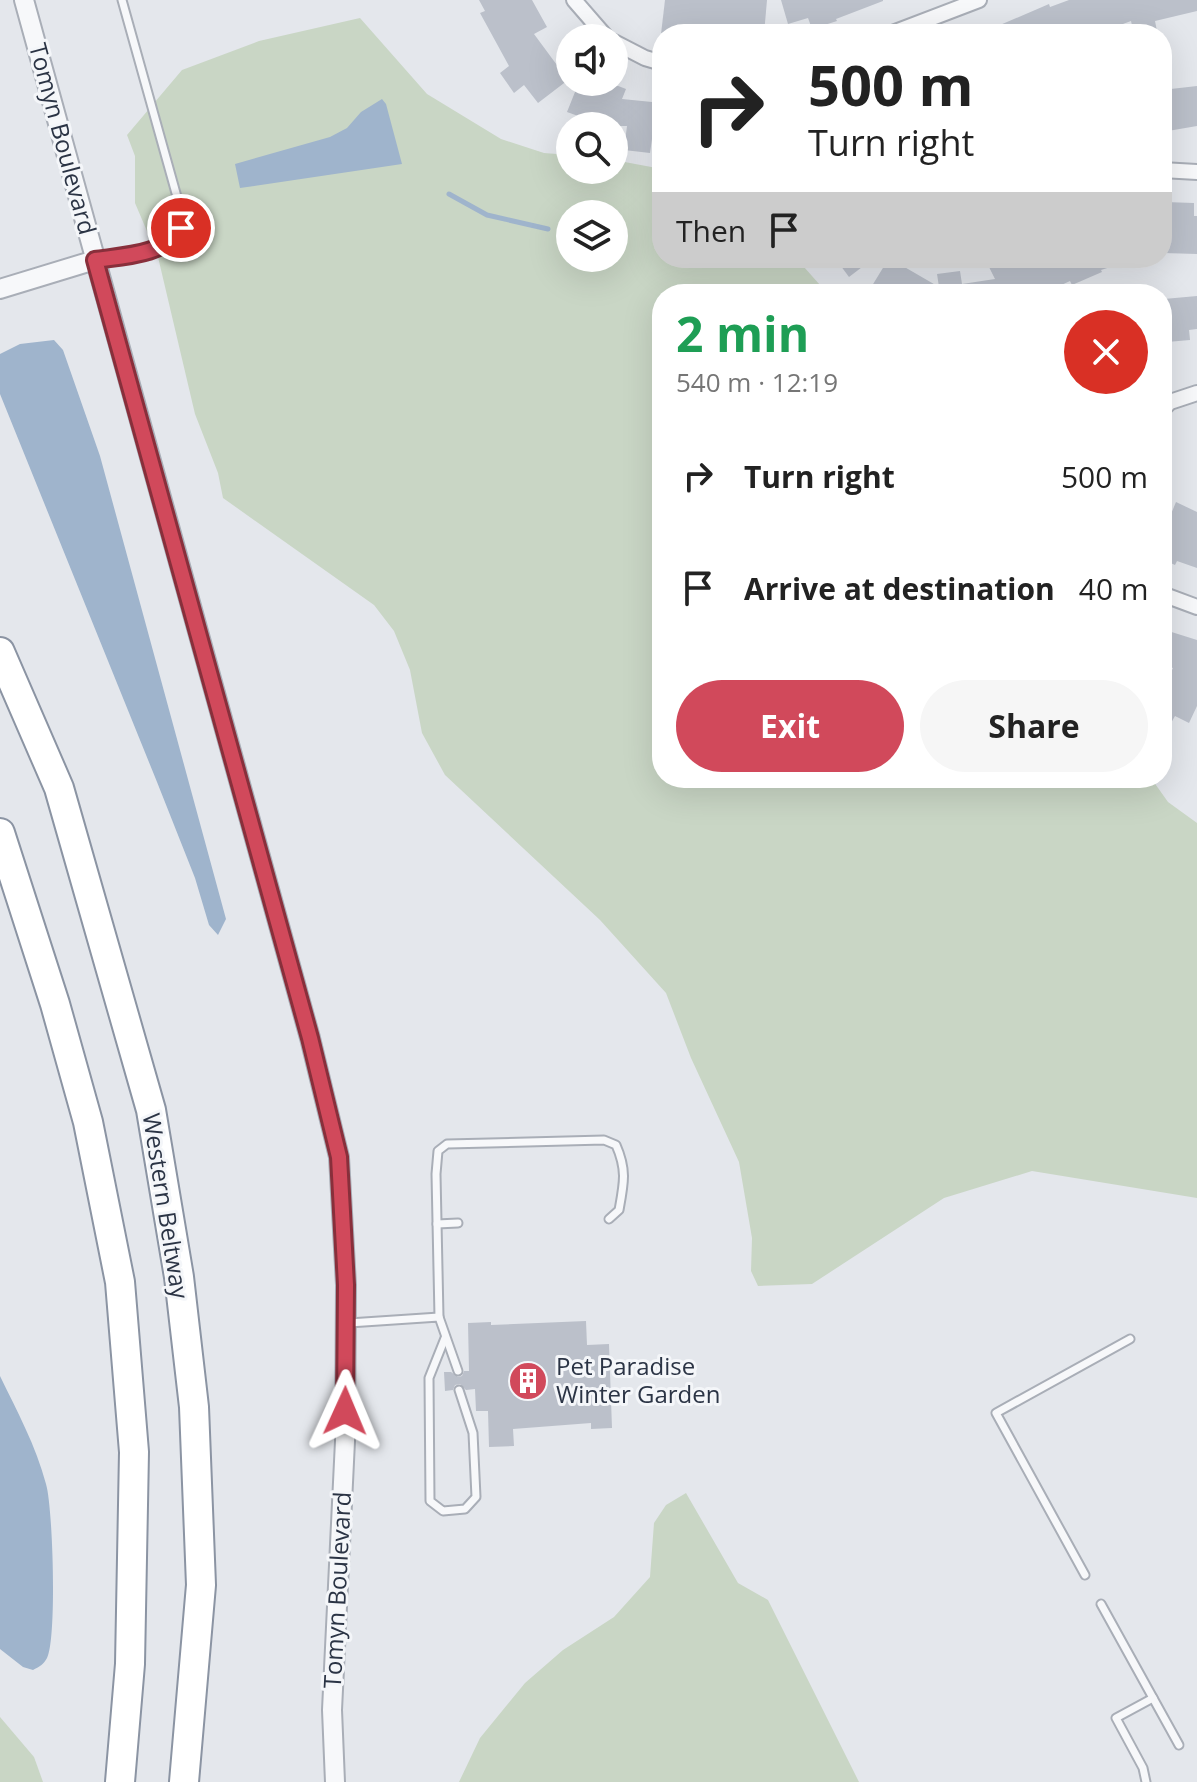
<!DOCTYPE html>
<html lang="en">
<head>
<meta charset="utf-8">
<style>
	body { margin:0; font-family:"Open Sans",sans-serif; background:#f6f6f6; color:#222; height:100vh; display:flex; flex-direction:column; font-size:30px; white-space:nowrap }
	* { box-sizing:border-box; margin:0 }
	p { font-size:26px; color:#767676 }
	.icon { flex:none; width:44px; height:44px; fill:none; stroke:currentColor; stroke-width:2; stroke-linecap:round; stroke-linejoin:round }
	.map { position:relative; flex:1; overflow:hidden }
	.details { position:absolute; left:652px; top:284px; width:520px; height:504px; display:flex; flex-direction:column; background:#fff; border-radius:32px; box-shadow:0 8px 32px #0002 }
	.details>* { flex:none }
	.guide { position:absolute; left:652px; top:24px; width:520px; height:244px; border-radius:32px; box-shadow:0 8px 32px #0002; background:#fff; color:#222; overflow:hidden }
	.fabs { position:absolute; left:556px; top:24px; display:grid; gap:16px }
	.fabs a { display:grid; place-items:center; width:72px; height:72px; border-radius:50%; background:#fff; box-shadow:0 8px 32px #0002; font-size:40px }
	.pin { position:absolute; display:grid; place-items:center; width:68px; height:68px; color:#fff; margin:-34px; border:4px solid #fff; border-radius:50%; box-shadow:0 2px 8px #0007 }
	.me { position:absolute; width:88px; margin:-44px; rotate:1deg; stroke-linejoin:round; filter:drop-shadow(0 0 6px #0008) }
	.turn { display:flex; align-items:center; gap:28px; height:168px; padding:0 24px; font-size:36px }
	.turn .icon { width:104px; height:104px; stroke-width:2.5 }
	.turn b { display:block; font-size:56px; line-height:68px }
	.then { display:flex; align-items:center; height:76px; padding:0 24px; background:#0003; gap:16px; font-size:30px }
	.round { display:grid; place-items:center; flex:none; width:84px; height:84px; border-radius:42px; background:#f6f6f6 }
	.summary { display:flex; align-items:center; justify-content:space-between; height:136px; padding:0 24px }
	h1 { font-size:48px; font-weight:700; line-height:60px; color:#1e9e55 }
	.button { display:flex; gap:16px; margin-top:auto; padding:16px 24px }
	.button a { flex:1; height:92px; border-radius:48px; background:#d1495b; color:#fff; font-size:32px; font-weight:700; line-height:92px; text-align:center }
	.button a+a { background:#f6f6f6; color:#222 }
	ul { padding:0; list-style:none }
	li { display:flex; align-items:center; gap:24px; height:112px; padding:0 24px }
	li div { flex:1 }
	li b { display:block; font-size:30px }
	li em { font-style:normal }
	.map>svg:first-child { display:block }
	.green { fill:#c9d6c5; fill-rule:evenodd }
	.water { fill:#9fb4cc }
	.lines { fill:none; stroke-linecap:round; stroke-linejoin:round }
	.stream { stroke:#9fb4cc; stroke-width:5 }
	.building { fill:#bbc0ca }
	.service-casing { stroke:#a9aeb7; stroke-width:11 }
	.minor-casing { stroke:#a9aeb7; stroke-width:18 }
	.tertiary-casing { stroke:#a9aeb7; stroke-width:22 }
	.motorway-casing { stroke:#8b94a3; stroke-width:32 }
	.service { stroke:#f7f8fa; stroke-width:7 }
	.minor { stroke:#f7f8fa; stroke-width:14 }
	.tertiary { stroke:#f7f8fa; stroke-width:18 }
	.motorway { stroke:#fff; stroke-width:28 }
	.route-casing { stroke:#882f3b; stroke-width:20 }
	.route { stroke:#d1495b; stroke-width:14 }
	.labels { text-anchor:middle; stroke-width:6; stroke-linejoin:round; paint-order:stroke }
	.street-label { font-size:24px; fill:#2b3445; stroke:#f4f6f9 }
	.poi-label { font-size:24px; fill:#2b3445; stroke:#f4f6f9; text-anchor:start }
</style>
</head>
<body>
<div class="map">
<svg width="1197" height="1782" viewBox="0 0 1197 1782">
	<rect width="100%" height="100%" fill="#e4e7ec"/>
	<!-- green -->
	<g class="green">
		<path d="M 360,18 L 427,94 L 501,139 L 544,153 L 570,155 L 570,170 L 614,170 L 614,160 L 662,169 L 662,258 L 796,258 L 828,294 L 662,294 L 662,778 L 1151,778 L 1168,802 L 1197,823 L 1197,1198 L 1032,1171 L 944,1198 L 812,1284 L 758,1286 L 751,1271 L 752,1238 L 739,1162 L 691,1058 L 666,993 L 600,920 L 445,775 L 422,733 L 410,670 L 394,631 L 374,605 L 223,498 L 218,473 L 195,414 L 158,257 L 135,203 L 135,156 L 127,135 L 182,70 L 259,41 ZM 570,214 L 614,214 L 614,258 L 570,258 Z"/>
		<polygon points="686,1493 738,1583 768,1600 859,1782 459,1782 480,1738 525,1683 563,1650 614,1617 650,1577 654,1523 666,1505"/>
		<polygon points="0,1717 34,1757 43,1782 0,1782"/>
	</g>
	<!-- water -->
	<g class="water">
		<polygon points="382,99 386,104 402,164 240,188 235,164 330,137 347,128 361,112"/>
		<polygon points="54,340 63,350 100,456 226,919 218,935 209,925 195,878 157,782 0,394 0,354 20,344"/>
		<path d="M 0,1376 C 17,1411 36,1446 46,1484 C 53,1507 57,1639 47,1658 C 44,1664 39,1667 33,1670 L 23,1667 L 0,1649 Z"/>
	</g>
	<g class="lines">
		<!-- stream -->
		<polyline class="stream" points="449,194 487,215 548,229"/>
	</g>
	<!-- building -->
	<g class="building">
		<polygon points="479,0 532,0 547,27 534,34 568,80 538,103 524,85 514,93 500,73 509,66 480,13 485,11"/>
		<polygon points="665,0 767,0 764,34 661,34"/>
		<polygon points="781,0 883,0 883,1 836,19 837,21 812,29 808,18 788,24"/>
		<polygon points="1069,0 1197,0 1197,11 1155,21 1157,31 1142,34 1134,34 1131,21 1096,34 979,34 1049,4 1050,7"/>
		<polygon points="579,82 608,82 626,89 622,99 662,103 662,141 652,139 650,153 624,150 627,126 606,126 567,112"/>
		<polygon points="1197,86 1197,126 1162,132 1162,90"/>
		<polygon points="1165,202 1194,203 1194,216 1197,216 1197,254 1163,253"/>
		<polygon points="835,258 874,258 849,277"/>
		<polygon points="889,258 939,287 937,274 960,271 962,284 995,279 988,265 1002,258 1129,258 1129,261 1101,270 1102,272 1072,285 1070,281 1042,294 867,294"/>
		<polygon points="1197,296 1197,329 1189,330 1190,340 1167,342 1164,299"/>
		<polygon points="1176,502 1197,512 1197,568 1177,561 1175,565 1162,559 1162,509 1171,514"/>
		<polygon points="1162,629 1197,640 1197,706 1189,723 1175,716 1162,739 1162,690 1173,668 1162,665"/>
		<polygon points="586,1321 587,1345 609,1344 612,1428 591,1429 591,1423 513,1429 514,1446 489,1447 488,1411 476,1411 475,1389 466,1390 460,1384 455,1385 453,1390 445,1391 444,1372 451,1372 458,1377 462,1376 464,1371 469,1371 468,1323 491,1322 491,1325"/>
	</g>
	<g class="lines">
		<!-- service casing -->
		<g class="service-casing">
			<g id="service">
				<path d="M 96,260 C 115,257 173,251 180,230 C 182,223 179,212 179,204 L 122,0"/>
				<polyline points="437,1224 458,1223"/>
				<path d="M 439,1317 L 436,1174 L 438,1151 L 447,1144 L 604,1140 L 616,1145 C 627,1170 624,1183 619,1210 L 609,1219"/>
				<polyline points="349,1323 439,1317 458,1371"/>
				<polyline points="445,1338 429,1378 430,1501 443,1511 465,1509 476,1497 473,1433 459,1390"/>
				<polyline points="1085,1575 996,1413 1130,1339"/>
				<polyline points="1101,1604 1179,1745"/>
				<polyline points="1146,1782 1143,1768 1116,1718 1153,1698"/>
			</g>
		</g>
		<!-- minor casing -->
		<g class="minor-casing">
			<g id="minor">
				<polyline points="574,0 607,38"/>
				<polyline points="890,34 979,0"/>
				<polyline points="614,42 645,58 662,63"/>
				<polyline points="1162,170 1197,172"/>
				<polyline points="1162,410 1170,402 1197,393"/>
				<polyline points="1162,594 1197,607"/>
			</g>
		</g>
		<!-- tertiary casing -->
		<g class="tertiary-casing">
			<g id="tertiary">
				<polyline points="24,0 310,1038 339,1157 346,1285 345,1441 332,1710 335,1782"/>
				<polyline points="0,289 95,260"/>
			</g>
		</g>
		<!-- motorway casing -->
		<g class="motorway-casing">
			<g id="motorway">
				<polyline points="0,652 59,788 151,1110 179,1277 194,1407 201,1585 184,1782"/>
				<polyline points="0,833 55,1004 88,1122 120,1282 134,1452 130,1664 120,1782"/>
			</g>
		</g>
		<!-- service -->
		<use href="#service" class="service"/>
		<!-- minor -->
		<use href="#minor" class="minor"/>
		<!-- tertiary -->
		<use href="#tertiary" class="tertiary"/>
		<!-- motorway -->
		<use href="#motorway" class="motorway"/>
	</g>
	<g class="lines">
		<!-- route casing -->
		<g class="route-casing">
			<path id="route" d="M 181,228 C 166,255 122,256 95,260 L 310,1038 L 339,1157 L 346,1285 L 345,1411"/>
		</g>
		<!-- route -->
		<use href="#route" class="route"/>
	</g>
	<!-- icons -->
	<defs>
		<g id="building-disc" transform="scale(2)"><circle r="9.5" fill="#d1495b" stroke="#f4f6f9"/><path d="M-4-6H4V6H1V3H-1V6H-4ZM-2.5-4.3h1.7v1.8h-1.7ZM.8-4.3h1.7v1.8H.8ZM-2.5-1h1.7V.8h-1.7ZM.8-1h1.7V.8H.8Z" fill="#fff"/></g>
	</defs>
	<g fill-rule="evenodd">
		<use href="#building-disc" x="528" y="1381"/>
	</g>
	<g class="labels">
		<!-- street labels -->
		<g class="street-label">
			<text transform="translate(62 139) rotate(75)" y="8">Tomyn Boulevard</text>
			<text transform="translate(165 1206) rotate(81)" y="8">Western Beltway</text>
			<text transform="translate(338 1590) rotate(-87)" y="8">Tomyn Boulevard</text>
		</g>
		<!-- poi labels -->
		<g class="poi-label">
			<text x="556" y="1375">Pet Paradise<tspan x="556" dy="28">Winter Garden</tspan></text>
		</g>
	</g>
</svg>
<div class="fabs">
<a><svg class="icon" aria-label="sound" viewBox="0 0 24 24"><path d="M4 9h4l5-4v14l-5-4H4zM17 9q2 3 0 6"/></svg></a>
<a><svg class="icon" aria-label="search" viewBox="0 0 24 24"><circle cx="10" cy="10" r="6"/><path d="M15 15l6 6"/></svg></a>
<a><svg class="icon" aria-label="layers" viewBox="0 0 24 24"><path d="M12 4l9 5-9 5-9-5zM3 14l9 5 9-5"/></svg></a>
</div>
<div class="pin" style="left:181px;top:228px;background:#d93025"><svg class="icon" aria-label="arrive" viewBox="0 0 24 24"><path d="M6 21V4h12l-3 4 3 4H6"/></svg></div>
<svg class="me" style="left:345px;top:1411px" viewBox="-20 -20 40 40"><path d="M0-17L14 15 0 8-14 15z" fill="#d1495b" stroke="#fff" stroke-width="4"/></svg>
<div class="guide">
<div class="turn"><svg class="icon" aria-label="right" viewBox="0 0 24 24"><path d="M7 20v-9h11M14 6l5 5-5 5"/></svg><div><b>500 m</b>Turn right</div></div>
<div class="then">Then<svg class="icon" aria-label="arrive" viewBox="0 0 24 24"><path d="M6 21V4h12l-3 4 3 4H6"/></svg></div>
</div>
<section class="details">
<div class="summary"><div><h1>2 min</h1><p>540 m · 12:19</p></div><a class="round" style="background:#d93025;color:#fff"><svg class="icon" aria-label="close" viewBox="0 0 24 24"><path d="M6 6l12 12M18 6L6 18"/></svg></a></div>
<ul>
<li><svg class="icon" aria-label="right" viewBox="0 0 24 24"><path d="M7 20v-9h11M14 6l5 5-5 5"/></svg><div><b>Turn right</b></div><em>500 m</em></li>
<li><svg class="icon" aria-label="arrive" viewBox="0 0 24 24"><path d="M6 21V4h12l-3 4 3 4H6"/></svg><div><b>Arrive at destination</b></div><em>40 m</em></li>
</ul>
<div class="button"><a>Exit</a><a>Share</a></div>
</section>
</div>
</body>
</html>
